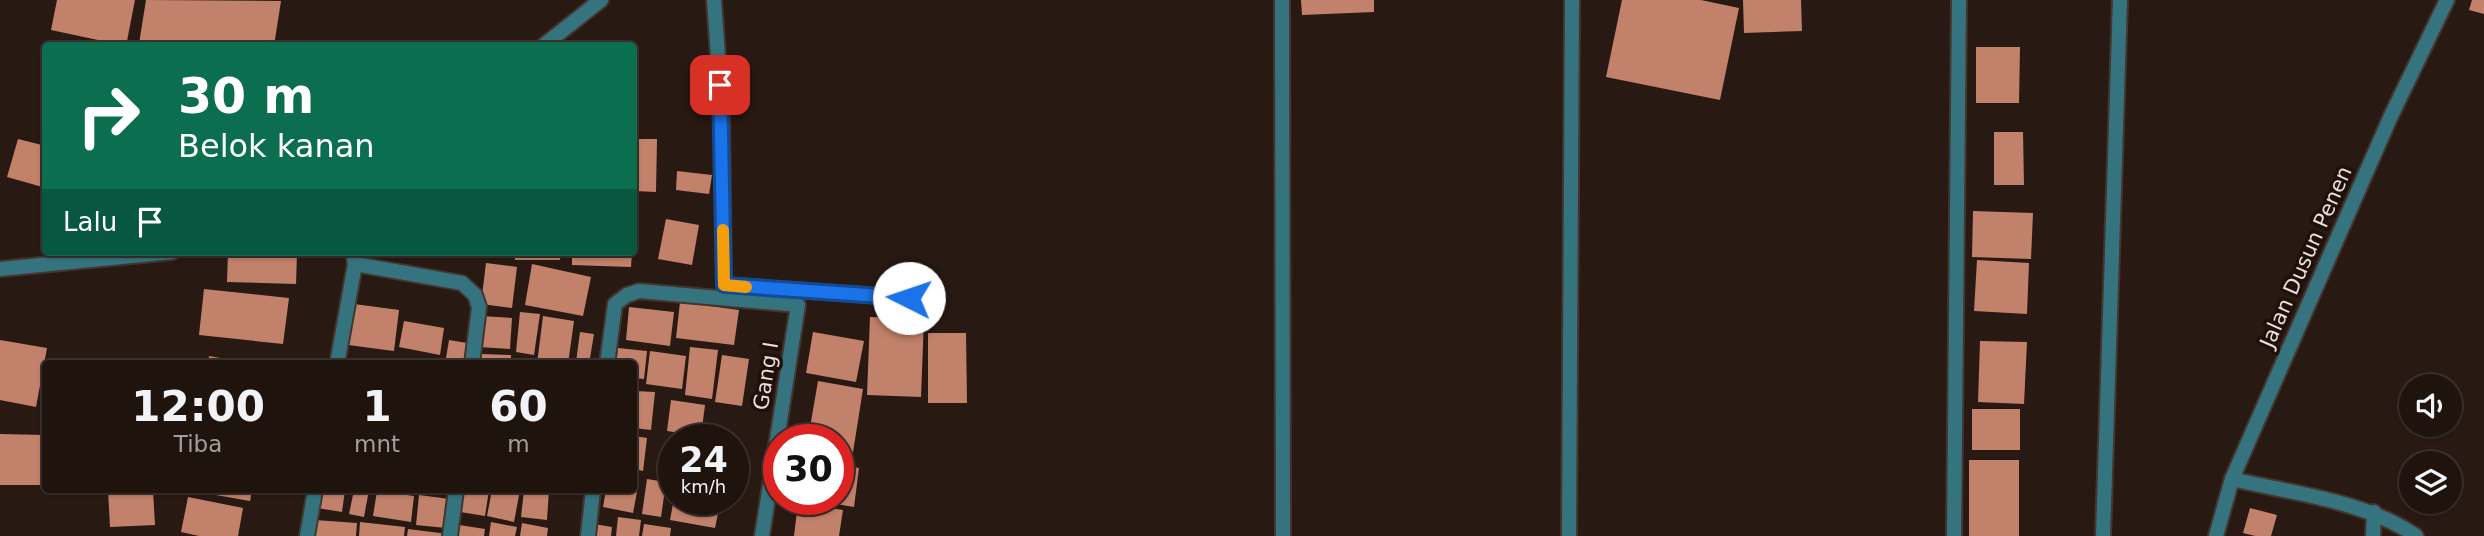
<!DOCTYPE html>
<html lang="id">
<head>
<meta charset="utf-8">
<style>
	body { margin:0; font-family:"DejaVu Sans",sans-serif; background:#271c17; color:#f1f3f6; height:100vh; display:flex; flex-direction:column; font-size:26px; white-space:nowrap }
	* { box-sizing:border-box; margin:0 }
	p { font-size:23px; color:#a19e9e }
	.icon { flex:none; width:38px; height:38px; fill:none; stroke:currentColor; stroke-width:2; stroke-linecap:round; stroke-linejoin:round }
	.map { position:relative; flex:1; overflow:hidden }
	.panel { position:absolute; left:42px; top:360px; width:595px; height:133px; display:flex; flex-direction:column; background:#1f130e; border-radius:7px; box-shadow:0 2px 5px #0004,0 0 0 2px #3c322e }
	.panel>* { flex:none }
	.banner { position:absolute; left:42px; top:42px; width:595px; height:214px; border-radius:7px; box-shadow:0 2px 5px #0004,0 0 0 2px #3c322e; background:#0b6e4f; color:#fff; overflow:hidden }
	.fabs { position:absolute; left:2399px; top:374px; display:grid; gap:14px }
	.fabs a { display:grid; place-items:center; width:63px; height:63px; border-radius:50%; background:#1f130e; box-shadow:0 2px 5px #0004,0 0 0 2px #3c322e; font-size:35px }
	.speed { position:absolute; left:658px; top:424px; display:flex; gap:14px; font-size:35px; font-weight:700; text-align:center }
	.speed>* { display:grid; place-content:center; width:91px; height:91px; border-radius:50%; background:#1f130e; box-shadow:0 2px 5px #0004,0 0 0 2px #3c322e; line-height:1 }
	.speed small { font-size:18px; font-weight:400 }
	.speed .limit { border:10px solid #d22; background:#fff; color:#111 }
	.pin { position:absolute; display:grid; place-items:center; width:60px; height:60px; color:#fff; margin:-30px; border-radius:14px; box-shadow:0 4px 10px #0006 }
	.me { position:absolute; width:77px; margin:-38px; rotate:274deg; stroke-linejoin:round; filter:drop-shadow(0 0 5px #0008) }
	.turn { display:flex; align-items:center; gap:24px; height:147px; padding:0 21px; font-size:32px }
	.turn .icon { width:91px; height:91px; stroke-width:2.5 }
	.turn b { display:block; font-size:49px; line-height:60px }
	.then { display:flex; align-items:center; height:66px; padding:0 21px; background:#0003; gap:14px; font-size:26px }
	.eta { display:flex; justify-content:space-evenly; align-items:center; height:119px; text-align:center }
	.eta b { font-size:42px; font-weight:700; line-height:49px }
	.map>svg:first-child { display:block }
	.building { fill:#c2816a }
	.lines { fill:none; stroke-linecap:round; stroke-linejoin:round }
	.lane-casing { stroke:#44352f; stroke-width:18 }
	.street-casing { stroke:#44352f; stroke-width:18 }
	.lane { stroke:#35747f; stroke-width:14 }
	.street { stroke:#35747f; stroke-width:14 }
	.route-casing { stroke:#114b97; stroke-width:18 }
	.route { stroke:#1a73e8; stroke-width:12 }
	.slow { stroke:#f59e0b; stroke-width:12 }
	.labels { text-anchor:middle; stroke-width:7; stroke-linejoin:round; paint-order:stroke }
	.street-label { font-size:21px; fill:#eadeda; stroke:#20100a }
</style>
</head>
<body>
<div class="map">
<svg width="2484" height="536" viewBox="0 0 2484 536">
	<rect width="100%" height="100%" fill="#291913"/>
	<!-- building -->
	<g class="building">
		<polygon points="57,0 135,0 126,46 51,30"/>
		<polygon points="146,0 281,1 274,46 151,46 139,44"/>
		<polygon points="1301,0 1374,0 1374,12 1302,15"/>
		<polygon points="1622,0 1701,0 1739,8 1720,100 1606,77"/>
		<polygon points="1743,0 1801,0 1802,31 1744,33"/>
		<polygon points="2472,0 2484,0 2484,14 2469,10"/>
		<polygon points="1976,47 2020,47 2019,103 1976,103"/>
		<polygon points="1994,132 2023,132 2024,185 1994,185"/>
		<polygon points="18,139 46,146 46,188 7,177"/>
		<polygon points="634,139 657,139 656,192 634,191"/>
		<polygon points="677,171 712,175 709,194 676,190"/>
		<polygon points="1973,211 2033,213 2031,259 1972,257"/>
		<polygon points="666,219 699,225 692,265 658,259"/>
		<polygon points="228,252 297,252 296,284 227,282"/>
		<polygon points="515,252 561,252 560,260 515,260"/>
		<polygon points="572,252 632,252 631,267 572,265"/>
		<polygon points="1977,260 2029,263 2027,314 1974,311"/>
		<polygon points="486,263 517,267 512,308 481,304"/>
		<polygon points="532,264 591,277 583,316 525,305"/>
		<polygon points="204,289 289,298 283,344 199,335"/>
		<polygon points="680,302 739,310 734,345 676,338"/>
		<polygon points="354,304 399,310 394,351 348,345"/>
		<polygon points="629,307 674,312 670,346 626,340"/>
		<polygon points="520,312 540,314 534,355 516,352"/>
		<polygon points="481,316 512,318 510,349 479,347"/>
		<polygon points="543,316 574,321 568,364 537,364"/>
		<polygon points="870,317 924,319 921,397 867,395"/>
		<polygon points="404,321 444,328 440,355 399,347"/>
		<polygon points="580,332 594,334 589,364 576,362"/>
		<polygon points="813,332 864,341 856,382 806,373"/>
		<polygon points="928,333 966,333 967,403 928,403"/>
		<polygon points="0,340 47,348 36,407 0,400"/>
		<polygon points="449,340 467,343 463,364 445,364"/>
		<polygon points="1980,341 2027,342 2024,404 1978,402"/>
		<polygon points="690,347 718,350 712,399 685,395"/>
		<polygon points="618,348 647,351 644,379 634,378 634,364 616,364"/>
		<polygon points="650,351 686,356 682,389 646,384"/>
		<polygon points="481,354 511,355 511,364 480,364"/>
		<polygon points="722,355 749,359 742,406 715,402"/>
		<polygon points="209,356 248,363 248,364 208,364"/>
		<polygon points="818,381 863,389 851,465 838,462 838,439 808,439"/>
		<polygon points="634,391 655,392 651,430 634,428"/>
		<polygon points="671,400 705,405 701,436 667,431"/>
		<rect x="1972" y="409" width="48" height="41"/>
		<polygon points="0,434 46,435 46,485 0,485"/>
		<polygon points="634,436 647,438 643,471 634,469"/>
		<rect x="1969" y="460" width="50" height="76"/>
		<polygon points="838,465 859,468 854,507 812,500 838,499"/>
		<polygon points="647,479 666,482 661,517 642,514"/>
		<polygon points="634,480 639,481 633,513 603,507 606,490 634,490"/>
		<polygon points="108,490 153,490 155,525 110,527"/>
		<polygon points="187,490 252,490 250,501"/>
		<polygon points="320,490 345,490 342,512 317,508"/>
		<polygon points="354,490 369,490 364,517 349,514"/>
		<polygon points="457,490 489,490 485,516 454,511"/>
		<polygon points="492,490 520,490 514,522 487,516"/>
		<polygon points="524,490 549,490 547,520 521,517"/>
		<polygon points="377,491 414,496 411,522 373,516"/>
		<polygon points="419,495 450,499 446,528 416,525"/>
		<polygon points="188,497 243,508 238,536 199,536 181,532"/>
		<polygon points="674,499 721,499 715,528 670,520"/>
		<polygon points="798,503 843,510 839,536 794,536"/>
		<polygon points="2250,508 2277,515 2271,536 2255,536 2243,533"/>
		<polygon points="618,517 641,520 639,536 616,536"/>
		<polygon points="315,520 357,523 356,536 314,536"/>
		<polygon points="360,522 405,527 404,536 359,536"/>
		<polygon points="491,522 517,527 515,536 489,536"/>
		<polygon points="522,523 548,528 547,536 520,536"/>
		<polygon points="453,524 485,529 484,536 451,536"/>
		<polygon points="594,524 612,527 611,536 593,536"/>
		<polygon points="644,524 671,528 670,536 642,536"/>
		<polygon points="408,529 448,534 448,536 407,536"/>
	</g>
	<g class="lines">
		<!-- lane casing -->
		<g class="lane-casing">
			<polyline id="lane" points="2373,536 2374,512"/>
		</g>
		<!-- street casing -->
		<g class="street-casing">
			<g id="street">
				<polyline points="714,0 722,112 724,285 910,298"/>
				<polyline points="1282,0 1283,536"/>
				<polyline points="543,46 601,0"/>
				<polyline points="355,264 462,283 475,295 479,307 472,364"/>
				<polyline points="0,269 172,252"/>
				<polyline points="337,364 355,264 353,252"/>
				<polyline points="607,364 615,304 627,295 639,291 798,305 762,536"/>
				<path d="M 2232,479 C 2291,493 2366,501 2416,536"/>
				<polyline points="307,536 315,490"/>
				<polyline points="450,536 456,490"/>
				<polyline points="588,536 593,490"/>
				<polyline points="1569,536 1572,0"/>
				<polyline points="1954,536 1959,0"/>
				<polyline points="2103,536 2120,0"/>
				<polyline points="2216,536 2232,479 2390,118 2447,0"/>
			</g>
		</g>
		<!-- lane -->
		<use href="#lane" class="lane"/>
		<!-- street -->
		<use href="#street" class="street"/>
	</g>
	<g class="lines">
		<!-- route casing -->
		<g class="route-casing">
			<polyline id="route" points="720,85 724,285 909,298"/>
		</g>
		<!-- route -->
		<use href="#route" class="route"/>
		<!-- slow -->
		<polyline class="slow" points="723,230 724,285 746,287"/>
	</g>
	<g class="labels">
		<!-- street labels -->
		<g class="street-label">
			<text transform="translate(2306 257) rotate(-66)" y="7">Jalan Dusun Penen</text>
			<text transform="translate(766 376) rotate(-81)" y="7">Gang I</text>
		</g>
	</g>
</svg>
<div class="fabs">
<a><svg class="icon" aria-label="sound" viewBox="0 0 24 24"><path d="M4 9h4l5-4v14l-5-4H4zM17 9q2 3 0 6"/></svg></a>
<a><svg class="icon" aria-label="layers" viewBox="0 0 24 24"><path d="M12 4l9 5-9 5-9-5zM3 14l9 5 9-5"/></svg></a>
</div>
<div class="speed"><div>24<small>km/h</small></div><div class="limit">30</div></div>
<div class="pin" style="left:720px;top:85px;background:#d93025"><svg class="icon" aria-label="arrive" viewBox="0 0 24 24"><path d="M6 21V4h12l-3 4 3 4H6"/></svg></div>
<svg class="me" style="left:909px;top:298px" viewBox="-20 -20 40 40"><circle r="19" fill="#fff"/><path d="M0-13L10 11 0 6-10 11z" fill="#1a73e8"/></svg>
<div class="banner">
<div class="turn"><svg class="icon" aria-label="right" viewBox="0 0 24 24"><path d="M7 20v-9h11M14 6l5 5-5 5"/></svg><div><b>30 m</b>Belok kanan</div></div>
<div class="then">Lalu<svg class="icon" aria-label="arrive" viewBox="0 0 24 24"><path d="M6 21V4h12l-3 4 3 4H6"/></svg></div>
</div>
<section class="panel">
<div class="eta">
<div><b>12:00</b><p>Tiba</p></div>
<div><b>1</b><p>mnt</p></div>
<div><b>60</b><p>m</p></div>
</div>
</section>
</div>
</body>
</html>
